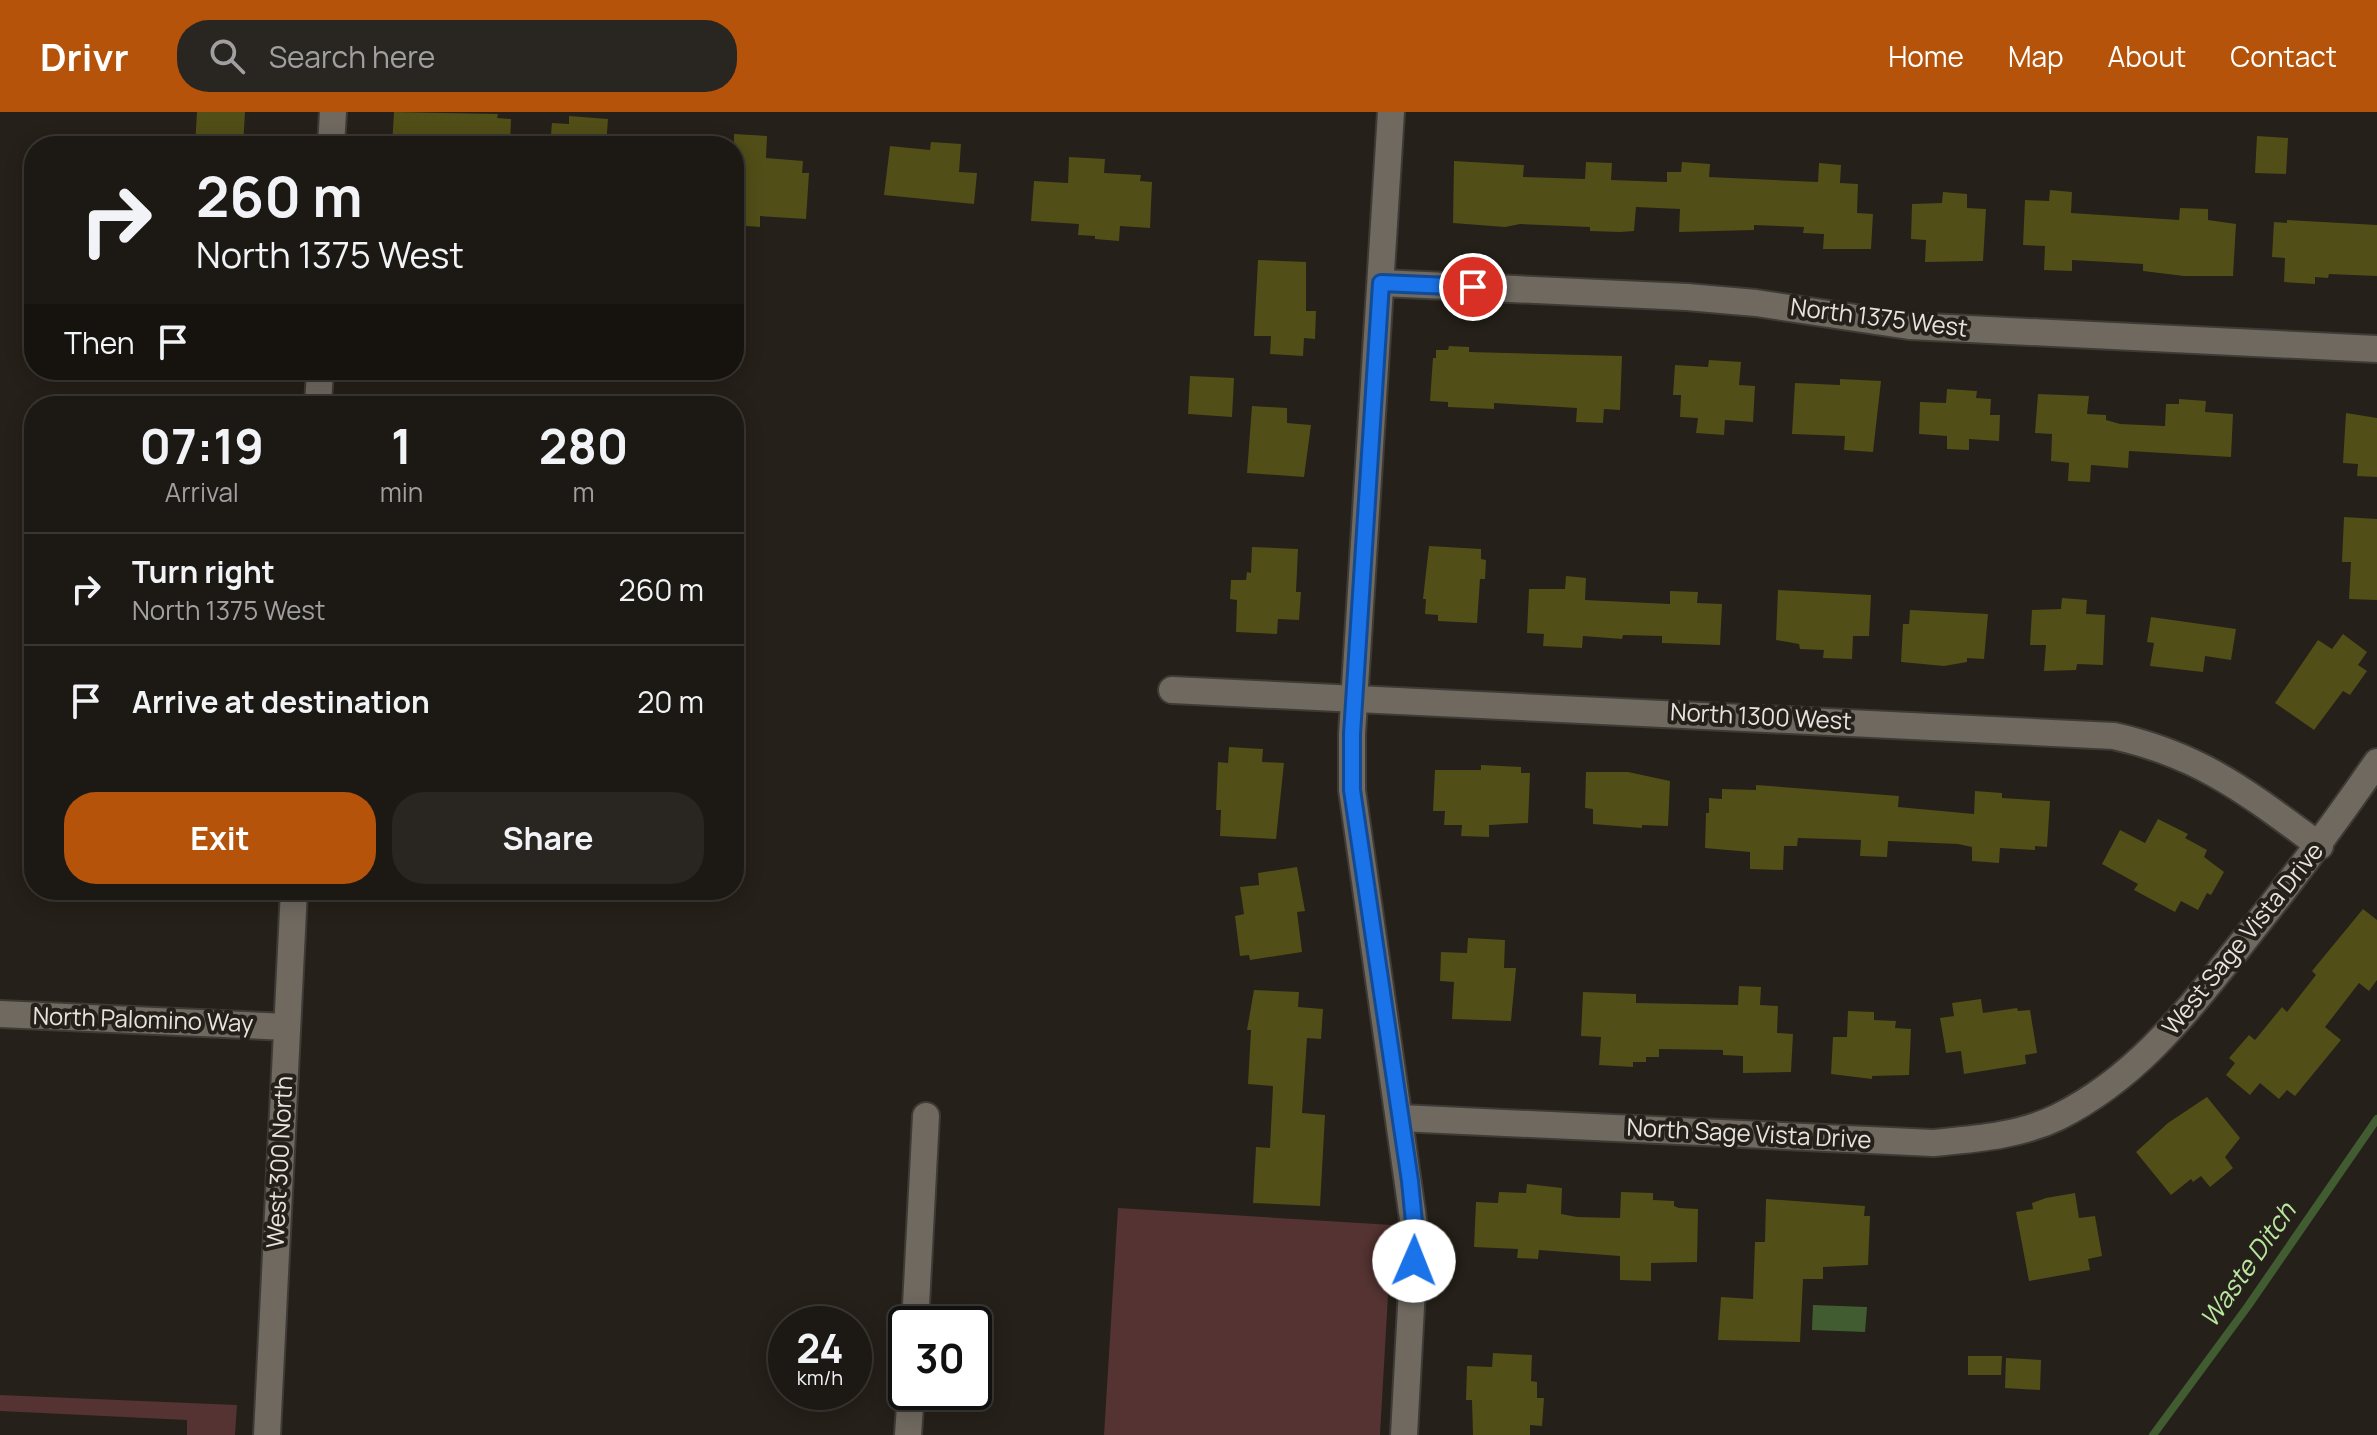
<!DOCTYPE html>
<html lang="en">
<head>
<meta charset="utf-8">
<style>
	body { margin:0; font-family:Manrope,sans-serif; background:#292521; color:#f1f3f6; height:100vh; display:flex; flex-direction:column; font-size:30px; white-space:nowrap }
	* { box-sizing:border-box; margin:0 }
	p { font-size:26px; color:#a0a0a0 }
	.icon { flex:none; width:44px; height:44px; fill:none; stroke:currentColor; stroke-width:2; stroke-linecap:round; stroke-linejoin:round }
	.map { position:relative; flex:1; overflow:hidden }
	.drawer { position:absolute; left:24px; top:284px; width:720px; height:504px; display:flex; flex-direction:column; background:#1c1813; border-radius:32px; box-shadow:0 4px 20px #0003,0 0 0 2px #3a3733 }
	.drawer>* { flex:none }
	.banner { position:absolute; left:24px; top:24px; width:720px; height:244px; border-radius:32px; box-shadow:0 4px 20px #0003,0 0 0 2px #3a3733; background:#1c1813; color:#f1f3f6; overflow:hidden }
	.speed { position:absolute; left:768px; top:1194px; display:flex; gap:16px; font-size:40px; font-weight:700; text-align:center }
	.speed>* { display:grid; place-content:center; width:104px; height:104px; border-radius:50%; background:#1c1813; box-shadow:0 4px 20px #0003,0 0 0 2px #3a3733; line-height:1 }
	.speed small { font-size:20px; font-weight:400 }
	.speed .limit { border:4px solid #111; border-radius:12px; background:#fff; color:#111 }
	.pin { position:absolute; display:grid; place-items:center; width:68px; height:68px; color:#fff; margin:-34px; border:4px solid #fff; border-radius:50%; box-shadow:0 2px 8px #0007 }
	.me { position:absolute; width:88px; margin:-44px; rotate:1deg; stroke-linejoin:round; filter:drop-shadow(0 0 6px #0008) }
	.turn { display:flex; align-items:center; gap:28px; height:168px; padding:0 40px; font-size:36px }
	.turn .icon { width:104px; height:104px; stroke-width:2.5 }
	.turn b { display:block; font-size:56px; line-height:68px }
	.then { display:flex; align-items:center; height:76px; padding:0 40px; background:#0003; gap:16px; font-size:30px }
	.eta { display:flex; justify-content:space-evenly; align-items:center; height:136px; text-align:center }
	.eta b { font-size:48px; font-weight:700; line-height:56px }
	.button { display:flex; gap:16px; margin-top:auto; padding:16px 40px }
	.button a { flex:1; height:92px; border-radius:32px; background:#b45309; color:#fff; font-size:32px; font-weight:700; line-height:92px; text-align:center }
	.button a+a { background:#292521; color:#f1f3f6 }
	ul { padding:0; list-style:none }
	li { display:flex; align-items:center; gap:24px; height:112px; padding:0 40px; border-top:2px solid #3a3733 }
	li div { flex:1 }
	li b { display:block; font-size:30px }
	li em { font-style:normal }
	header { display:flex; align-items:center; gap:48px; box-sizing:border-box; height:112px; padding:0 40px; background:#b45309; color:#fff }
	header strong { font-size:38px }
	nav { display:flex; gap:44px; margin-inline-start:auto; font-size:28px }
	.search { width:560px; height:72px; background:#292521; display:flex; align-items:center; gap:20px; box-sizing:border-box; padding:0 28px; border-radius:32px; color:#a0a0a0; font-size:30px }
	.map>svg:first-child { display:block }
	.green { fill:#543332 }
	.water { fill:#415c31 }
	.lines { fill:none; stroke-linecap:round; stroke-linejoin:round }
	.stream { stroke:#415c31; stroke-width:8 }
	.building { fill:#514e17 }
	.minor-casing { stroke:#3e3a35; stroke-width:30 }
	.minor { stroke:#6f6960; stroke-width:26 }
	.route-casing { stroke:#114b97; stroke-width:20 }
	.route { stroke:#1a73e8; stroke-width:14 }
	.labels { text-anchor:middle; stroke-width:8; stroke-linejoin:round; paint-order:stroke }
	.street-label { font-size:24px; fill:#e7e4df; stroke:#252019 }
	.water-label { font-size:26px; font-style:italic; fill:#b8e59f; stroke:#252019 }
</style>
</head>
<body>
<header>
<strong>Drivr</strong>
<div class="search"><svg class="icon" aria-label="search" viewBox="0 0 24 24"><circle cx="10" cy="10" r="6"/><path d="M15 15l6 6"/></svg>Search here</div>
<nav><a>Home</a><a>Map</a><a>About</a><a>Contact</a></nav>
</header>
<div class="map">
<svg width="2377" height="1323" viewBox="0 0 2377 1323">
	<rect width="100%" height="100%" fill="#252019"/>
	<!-- green -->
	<g class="green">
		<polygon points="1118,1096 1392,1113 1380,1323 1104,1323"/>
		<polygon points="0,1283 237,1293 235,1323 187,1323 187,1308 0,1299"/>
	</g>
	<!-- water -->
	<polygon class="water" points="1813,1193 1867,1195 1865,1220 1812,1218"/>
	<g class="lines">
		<!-- stream -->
		<polyline class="stream" points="2153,1323 2248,1194 2377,1007"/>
	</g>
	<!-- building -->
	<g class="building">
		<polygon points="197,0 245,0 243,34 195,34"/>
		<polygon points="394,0 498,2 497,6 511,7 510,34 392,34"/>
		<polygon points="569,4 608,7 606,34 550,34 552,11 569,12"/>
		<polygon points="734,22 767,24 766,46 803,49 802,61 809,61 806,107 760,104 760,115 734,113"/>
		<polygon points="2257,24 2288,26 2286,62 2255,61"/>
		<polygon points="931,30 961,32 959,60 977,61 974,92 884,83 890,34 930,38"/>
		<polygon points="1069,45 1105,47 1104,61 1141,63 1140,69 1152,70 1150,116 1120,114 1119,129 1095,127 1095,124 1078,123 1079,112 1031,109 1034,69 1068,71"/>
		<polygon points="1454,49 1524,53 1523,65 1585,67 1586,50 1612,51 1611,68 1667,70 1667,60 1681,60 1682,50 1710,52 1709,65 1818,70 1819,51 1841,53 1840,71 1858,72 1857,101 1873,102 1871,137 1823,137 1824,122 1803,121 1804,115 1754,113 1754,118 1679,120 1680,97 1636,95 1634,119 1620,120 1590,119 1590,115 1520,112 1505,115 1453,111"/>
		<polygon points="2050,78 2072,80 2071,101 2179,108 2180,96 2208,97 2208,108 2236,112 2233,164 2184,164 2143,159 2143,152 2072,148 2072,159 2044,158 2045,134 2023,133 2025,88 2049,89"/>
		<polygon points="1943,80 1967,82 1967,96 1986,97 1983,149 1925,150 1926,128 1911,127 1912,92 1942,91"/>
		<polygon points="2287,108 2377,113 2377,164 2329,162 2328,166 2315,165 2315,172 2284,170 2285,146 2272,145 2274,110 2287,111"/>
		<polygon points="1258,148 1306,150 1306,199 1316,199 1315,227 1304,226 1303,244 1270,242 1271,224 1254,224"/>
		<polygon points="1449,234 1469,235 1469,240 1622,244 1620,298 1604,297 1603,311 1576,310 1577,296 1494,291 1494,297 1448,295 1448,290 1430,289 1433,246 1436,246 1436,238 1448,238"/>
		<polygon points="1709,248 1741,250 1739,273 1755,274 1753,310 1725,308 1724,323 1696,321 1698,306 1680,305 1681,283 1673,283 1675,253 1708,255"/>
		<polygon points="1190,264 1234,266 1232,305 1188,302"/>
		<polygon points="1840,267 1881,269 1873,340 1844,338 1845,324 1792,322 1795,271 1840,273"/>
		<polygon points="1947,277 1977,279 1976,286 1991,287 1990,303 2000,303 1999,329 1969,327 1969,338 1947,337 1947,324 1919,322 1920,290 1946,291"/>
		<polygon points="2038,282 2089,284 2087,302 2106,303 2106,308 2120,312 2165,314 2166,292 2179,292 2179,287 2206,289 2205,300 2233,302 2231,345 2129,339 2128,356 2091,353 2090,370 2068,369 2069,351 2051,349 2052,322 2035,321"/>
		<polygon points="1252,294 1287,296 1287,311 1311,313 1304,365 1247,361"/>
		<polygon points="2346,301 2377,306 2377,365 2357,364 2358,352 2343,351"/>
		<polygon points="2344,405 2377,407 2377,488 2349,487 2351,450 2342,450"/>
		<polygon points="1429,434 1481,437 1481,447 1486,448 1485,467 1480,467 1477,511 1438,509 1438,503 1425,502 1426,487 1423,487"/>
		<polygon points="1252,435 1298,437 1296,480 1301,480 1299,508 1278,507 1277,522 1236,520 1237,488 1230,487 1231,468 1246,468 1247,460 1251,461"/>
		<polygon points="1566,464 1586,466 1585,488 1670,492 1670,479 1698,480 1697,491 1722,492 1720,533 1662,531 1662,524 1623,523 1622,527 1583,524 1582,536 1543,534 1544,522 1527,521 1529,477 1565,477"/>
		<polygon points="1778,478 1871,483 1869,524 1853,524 1852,547 1823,546 1824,538 1800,537 1799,532 1776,528"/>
		<polygon points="2062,486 2087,488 2086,502 2105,503 2103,553 2077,552 2076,558 2044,559 2046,533 2030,533 2032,498 2061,497"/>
		<polygon points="1910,498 1988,502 1984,547 1967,546 1967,550 1944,554 1901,550 1903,512 1909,512"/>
		<polygon points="2151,505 2236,517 2231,548 2205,544 2203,560 2150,554 2154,531 2147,530"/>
		<polygon points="2343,522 2367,540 2358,553 2367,559 2350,583 2343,579 2314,618 2275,591 2318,528 2332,537"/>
		<polygon points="1229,635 1263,637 1262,650 1284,651 1276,727 1220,724 1221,698 1216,698 1218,650 1228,651"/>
		<polygon points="1481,653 1521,655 1521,661 1530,661 1528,711 1489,713 1489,725 1461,724 1462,713 1444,713 1445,699 1433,699 1435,658 1481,658"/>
		<polygon points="1586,660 1628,660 1670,669 1668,714 1642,713 1642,716 1593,712 1593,697 1585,696"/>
		<polygon points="1756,673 1899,684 1898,695 1974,702 1975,679 2002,681 2002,686 2050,689 2047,735 2035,734 2035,738 2000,736 1999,751 1972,749 1972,735 1958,732 1888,729 1887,745 1860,744 1861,728 1798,726 1797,734 1784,734 1783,758 1750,757 1750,740 1705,736 1706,701 1709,701 1709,686 1722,687 1722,677 1756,678"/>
		<polygon points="2158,707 2188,722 2185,726 2207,738 2204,745 2224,760 2211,783 2207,781 2198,798 2181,789 2175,800 2134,778 2138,772 2102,752 2120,718 2145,731"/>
		<polygon points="1297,755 1305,799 1297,800 1302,840 1250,848 1249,843 1240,844 1235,804 1244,802 1240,775 1259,773 1258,761"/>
		<polygon points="2363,797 2377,808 2377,868 2369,879 2359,871 2325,915 2341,928 2295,984 2287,978 2279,987 2260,971 2250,983 2226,963 2235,951 2229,946 2249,923 2255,928 2282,895 2287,900 2316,863 2312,859"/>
		<polygon points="1468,826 1505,828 1504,856 1516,856 1511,909 1452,907 1454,870 1440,869 1441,840 1467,841"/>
		<polygon points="1739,874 1761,875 1760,893 1778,894 1777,921 1793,922 1791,960 1743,961 1743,944 1723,943 1723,938 1659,937 1659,945 1646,945 1646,950 1633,950 1633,955 1599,953 1601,925 1581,924 1583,880 1636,882 1636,891 1738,893"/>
		<polygon points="1254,878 1299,880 1298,895 1323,897 1321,927 1307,926 1302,1001 1325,1003 1320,1094 1253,1091 1256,1035 1270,1036 1273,974 1248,972 1251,918 1247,918"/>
		<polygon points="1981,887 1983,901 2017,896 2018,899 2030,898 2037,941 2025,943 2026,952 1964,962 1961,939 1946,941 1940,906 1954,904 1952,891"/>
		<polygon points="1848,899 1874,900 1874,908 1896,909 1895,916 1911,917 1909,963 1872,964 1872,967 1831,962 1833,925 1847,925"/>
		<polygon points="2207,985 2240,1026 2225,1045 2233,1056 2210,1075 2201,1064 2193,1070 2191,1067 2171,1083 2136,1040 2168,1011"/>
		<polygon points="1527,1072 1562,1076 1561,1102 1577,1105 1620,1106 1621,1080 1653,1081 1653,1088 1674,1089 1674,1094 1679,1096 1698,1097 1697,1150 1651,1151 1651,1169 1620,1168 1620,1144 1539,1138 1538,1147 1517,1146 1518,1137 1474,1135 1476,1090 1498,1091 1499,1080 1526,1081"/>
		<polygon points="2075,1081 2079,1106 2095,1104 2102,1144 2088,1147 2090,1158 2029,1169 2016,1100 2033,1097 2032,1091 2046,1086"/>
		<polygon points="1766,1087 1865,1094 1864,1104 1870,1104 1868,1153 1823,1155 1823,1167 1803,1167 1800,1230 1718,1228 1721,1185 1753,1187 1755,1130 1765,1130"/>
		<polygon points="1493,1241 1532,1243 1531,1269 1537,1270 1537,1286 1544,1286 1542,1314 1530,1313 1530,1323 1473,1323 1472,1288 1466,1288 1467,1254 1492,1255"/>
		<polygon points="1968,1244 2002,1244 2001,1263 1968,1263"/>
		<polygon points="2006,1246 2041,1248 2040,1278 2005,1276"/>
	</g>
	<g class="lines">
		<!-- minor casing -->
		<g class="minor-casing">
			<g id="minor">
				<polyline points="1391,0 1352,622 1352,678 1415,1121 1404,1323"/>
				<polyline points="331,34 333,0"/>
				<polyline points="1381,171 1687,185 1756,191 1909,214 2377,237"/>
				<polyline points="318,294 320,258"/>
				<path d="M 1172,578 L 2114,624 C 2203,644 2249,682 2320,734"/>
				<polyline points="0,902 287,915"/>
				<path d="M 1400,1006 L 1933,1031 C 1975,1027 2019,1024 2058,1005 C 2136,966 2185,902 2238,836 C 2287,775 2333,714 2377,650"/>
				<polyline points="915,1212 926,1004"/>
				<polyline points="267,1323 294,778"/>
				<polyline points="908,1323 911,1280"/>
			</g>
		</g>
		<!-- minor -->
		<use href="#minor" class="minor"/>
	</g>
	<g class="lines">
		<!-- route casing -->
		<g class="route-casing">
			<polyline id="route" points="1414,1149 1415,1121 1410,1069 1352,678 1352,622 1381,171 1473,175"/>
		</g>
		<!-- route -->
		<use href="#route" class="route"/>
	</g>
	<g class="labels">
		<!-- street labels -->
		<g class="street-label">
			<text transform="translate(1879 206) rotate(7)" y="8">North 1375 West</text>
			<text transform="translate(1761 605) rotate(3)" y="8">North 1300 West</text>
			<text transform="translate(2243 827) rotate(-51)" y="8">West Sage Vista Drive</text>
			<text transform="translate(143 908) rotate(2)" y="8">North Palomino Way</text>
			<text transform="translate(1749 1022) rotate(3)" y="8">North Sage Vista Drive</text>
			<text transform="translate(280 1050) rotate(-87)" y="8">West 300 North</text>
		</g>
		<!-- water labels -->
		<g class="water-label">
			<text transform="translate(2248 1153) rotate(-55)" y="9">Waste Ditch</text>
		</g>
	</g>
</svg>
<div class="speed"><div>24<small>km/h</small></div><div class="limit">30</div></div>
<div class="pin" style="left:1473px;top:175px;background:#d93025"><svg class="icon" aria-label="arrive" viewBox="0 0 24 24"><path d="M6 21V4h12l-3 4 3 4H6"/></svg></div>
<svg class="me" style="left:1414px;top:1149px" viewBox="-20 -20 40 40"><circle r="19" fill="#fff"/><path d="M0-13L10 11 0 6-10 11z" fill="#1a73e8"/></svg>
<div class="banner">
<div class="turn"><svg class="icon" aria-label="right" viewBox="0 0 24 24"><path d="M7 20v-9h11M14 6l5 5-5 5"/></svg><div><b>260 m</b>North 1375 West</div></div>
<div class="then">Then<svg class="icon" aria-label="arrive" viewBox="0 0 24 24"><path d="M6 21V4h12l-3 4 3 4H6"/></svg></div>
</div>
<section class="drawer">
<div class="eta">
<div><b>07:19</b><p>Arrival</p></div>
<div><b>1</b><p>min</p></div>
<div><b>280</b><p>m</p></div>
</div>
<ul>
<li><svg class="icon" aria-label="right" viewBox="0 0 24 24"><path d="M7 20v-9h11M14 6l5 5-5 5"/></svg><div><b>Turn right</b><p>North 1375 West</p></div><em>260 m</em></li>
<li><svg class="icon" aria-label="arrive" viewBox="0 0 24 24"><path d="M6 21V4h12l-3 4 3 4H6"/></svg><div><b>Arrive at destination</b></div><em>20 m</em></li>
</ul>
<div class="button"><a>Exit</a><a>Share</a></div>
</section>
</div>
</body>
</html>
